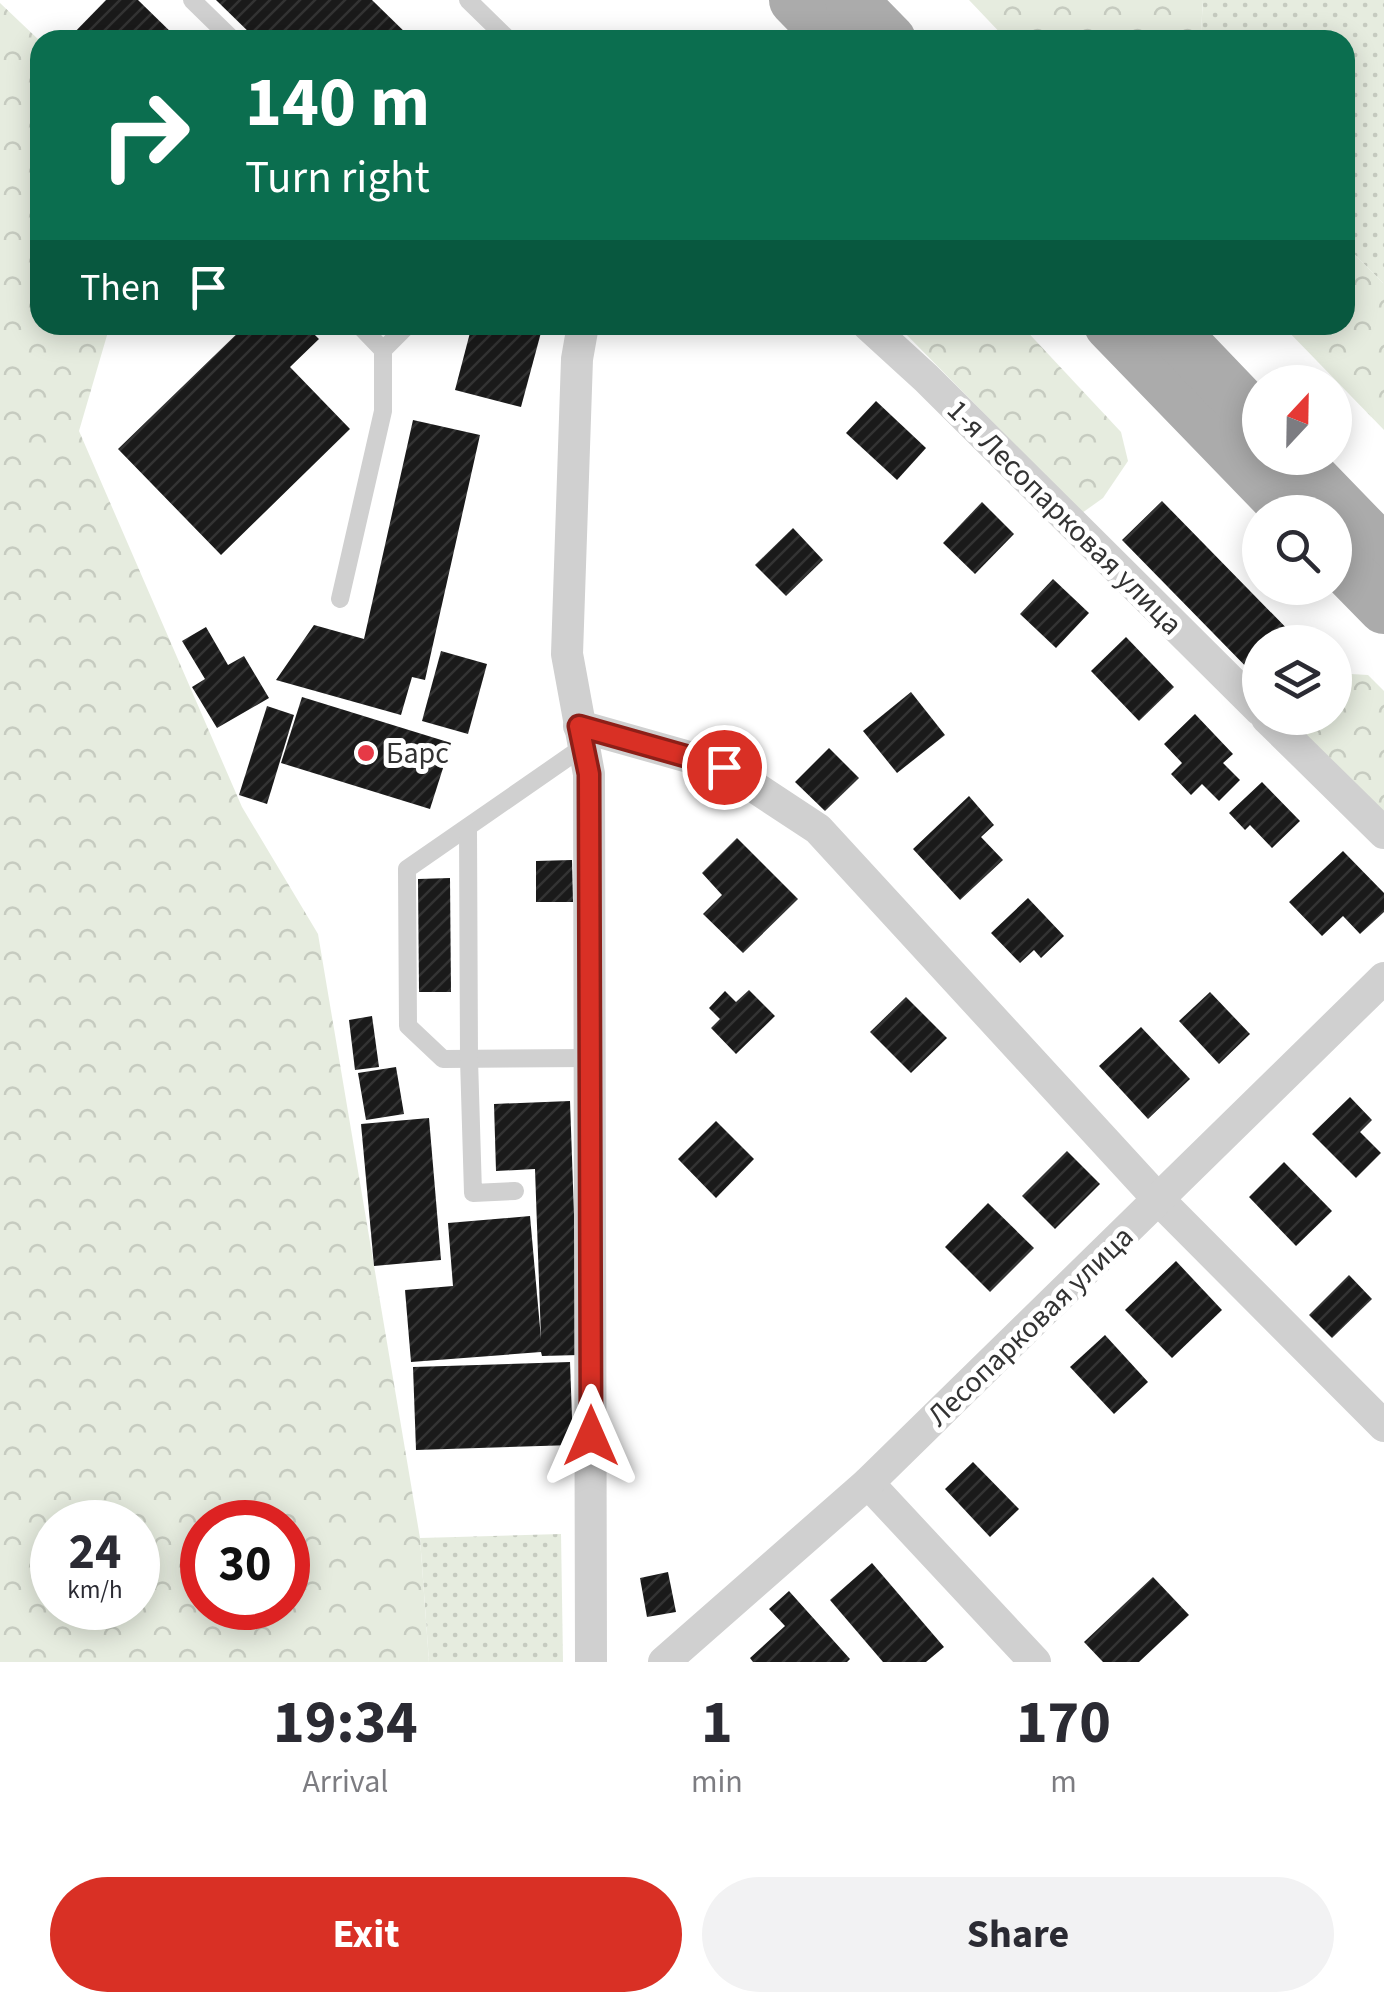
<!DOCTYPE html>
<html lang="en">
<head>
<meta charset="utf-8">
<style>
	body { margin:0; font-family:"Source Sans 3",sans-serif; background:#f2f2f3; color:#2b2b33; height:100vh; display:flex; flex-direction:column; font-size:38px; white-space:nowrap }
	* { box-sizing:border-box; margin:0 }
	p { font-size:32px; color:#7c7c81 }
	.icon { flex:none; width:55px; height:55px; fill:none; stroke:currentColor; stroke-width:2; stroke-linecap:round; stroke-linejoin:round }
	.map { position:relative; height:1662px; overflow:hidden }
	.panel { display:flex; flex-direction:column; background:#fff; flex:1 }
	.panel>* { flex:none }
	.hud { position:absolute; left:30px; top:30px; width:1325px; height:305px; border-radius:30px; box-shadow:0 5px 25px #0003; background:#0b6e4f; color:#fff; overflow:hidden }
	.needle { width:65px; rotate:22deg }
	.buttons { position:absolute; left:1242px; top:365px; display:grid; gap:20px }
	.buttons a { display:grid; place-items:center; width:110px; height:110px; border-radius:50%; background:#fff; box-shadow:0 5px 25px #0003; font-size:50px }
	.speed { position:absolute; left:30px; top:1500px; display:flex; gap:20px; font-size:50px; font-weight:700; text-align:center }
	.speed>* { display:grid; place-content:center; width:130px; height:130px; border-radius:50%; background:#fff; box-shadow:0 5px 25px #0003; line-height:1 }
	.speed small { font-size:25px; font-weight:400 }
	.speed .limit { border:15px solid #d22; background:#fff; color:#111 }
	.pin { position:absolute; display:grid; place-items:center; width:85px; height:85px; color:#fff; margin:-42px; border:5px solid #fff; border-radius:50%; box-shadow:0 2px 10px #0007 }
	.me { position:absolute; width:110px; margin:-55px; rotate:0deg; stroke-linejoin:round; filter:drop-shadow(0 0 8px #0008) }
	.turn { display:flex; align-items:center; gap:35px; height:210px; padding:0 50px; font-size:45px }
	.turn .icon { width:130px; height:130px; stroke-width:2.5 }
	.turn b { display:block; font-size:70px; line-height:85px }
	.then { display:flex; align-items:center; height:95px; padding:0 50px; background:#0003; gap:20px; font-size:38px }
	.eta { display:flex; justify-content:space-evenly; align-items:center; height:170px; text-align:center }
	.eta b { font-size:60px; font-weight:700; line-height:70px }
	.action { display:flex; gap:20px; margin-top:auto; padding:20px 50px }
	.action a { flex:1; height:115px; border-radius:60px; background:#d93025; color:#fff; font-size:40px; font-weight:700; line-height:115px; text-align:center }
	.action a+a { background:#f2f2f3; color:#2b2b33 }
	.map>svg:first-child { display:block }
	.grass { fill:url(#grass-dots) }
	.forest { fill:url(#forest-crowns); fill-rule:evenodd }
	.building { fill:url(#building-hatch) }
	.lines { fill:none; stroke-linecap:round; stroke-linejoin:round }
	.service { stroke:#d0d0d0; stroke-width:18 }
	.minor { stroke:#d0d0d0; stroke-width:32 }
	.primary { stroke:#ababab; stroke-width:52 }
	.route-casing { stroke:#8d1f18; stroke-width:25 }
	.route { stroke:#d93025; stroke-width:18 }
	.poi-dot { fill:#e63946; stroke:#fff; stroke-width:4 }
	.labels { text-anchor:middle; stroke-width:10; stroke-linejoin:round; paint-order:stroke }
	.street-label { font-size:30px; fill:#333; stroke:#fff }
	.poi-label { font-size:30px; fill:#333; stroke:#fff; text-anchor:start }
</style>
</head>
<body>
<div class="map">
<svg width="1384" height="1662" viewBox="0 0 1384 1662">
	<defs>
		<pattern id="grass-dots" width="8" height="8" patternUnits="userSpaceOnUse" patternTransform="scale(2.5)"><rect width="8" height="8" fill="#e6ecdf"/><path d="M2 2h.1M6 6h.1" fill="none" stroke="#c6cbc0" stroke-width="1.8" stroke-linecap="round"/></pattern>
		<pattern id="forest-crowns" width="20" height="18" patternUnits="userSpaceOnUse" patternTransform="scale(2.5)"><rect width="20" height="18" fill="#e6ecdf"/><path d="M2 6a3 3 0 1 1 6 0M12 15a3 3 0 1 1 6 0" fill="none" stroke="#c6cbc0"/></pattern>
		<pattern id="building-hatch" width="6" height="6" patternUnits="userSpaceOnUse" patternTransform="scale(2.5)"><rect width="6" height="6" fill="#1a1a1a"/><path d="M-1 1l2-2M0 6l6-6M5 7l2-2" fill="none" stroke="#333"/></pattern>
	</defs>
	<rect width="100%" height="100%" fill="#fff"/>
	<!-- grass -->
	<g class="grass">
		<polygon points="1203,0 1384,0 1384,284 1345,245 1345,40 1205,40 1201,32"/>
		<polygon points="561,1534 563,1662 429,1662 420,1538"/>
	</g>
	<!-- forest -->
	<g class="forest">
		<polygon points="969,0 1203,0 1201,32 1205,40 1007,40"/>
		<path d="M 0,3 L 40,41 L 40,325 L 110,325 L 79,431 L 242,807 L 318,934 L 420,1538 L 429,1662 L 0,1662 ZM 138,1522 L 138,1608 L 52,1608 L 52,1522 ZM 288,1522 L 288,1608 L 202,1608 L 202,1522 Z"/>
		<polygon points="1345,245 1384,284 1384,430 1282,325 1345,325"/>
		<polygon points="897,325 1021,325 1121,432 1128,461 1103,498 1082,513"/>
		<polygon points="1351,674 1368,675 1384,691 1384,815 1299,729 1310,718 1335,718 1335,691"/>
	</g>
	<!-- building -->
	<g class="building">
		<polygon points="106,0 138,0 179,40 67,40"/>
		<polygon points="216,0 372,0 413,40 257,40"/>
		<polygon points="246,325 305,325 319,339 290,367 350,429 221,555 118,449"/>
		<polygon points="472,325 543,325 521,407 455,390"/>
		<polygon points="876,401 926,448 897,480 846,433"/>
		<polygon points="413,420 480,435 425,680 412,677 401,715 276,680 314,625 364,639"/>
		<polygon points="1162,501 1300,642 1260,642 1260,681 1122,540"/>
		<polygon points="982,502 1014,534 975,574 943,543"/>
		<polygon points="793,528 823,560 786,596 755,565"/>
		<polygon points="1053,579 1089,613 1056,648 1020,614"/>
		<polygon points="206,627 228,665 244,656 269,698 217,728 192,687 205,679 182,641"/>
		<polygon points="1126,637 1174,687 1139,721 1091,671"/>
		<polygon points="441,651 487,664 468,734 422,721"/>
		<polygon points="911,692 945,735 897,773 863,731"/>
		<polygon points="302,697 451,743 430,809 281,763"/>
		<polygon points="267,706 294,715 267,804 239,795"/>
		<polygon points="1195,714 1233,754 1223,763 1240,780 1219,801 1202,784 1191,795 1171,774 1182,763 1164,744"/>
		<polygon points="829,748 859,778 825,811 795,782"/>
		<polygon points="1262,782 1300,821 1272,848 1250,825 1245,830 1229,813"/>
		<polygon points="969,796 994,825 981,837 1003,860 960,900 913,849"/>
		<polygon points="737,838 798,899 743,953 703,914 722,895 702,873"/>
		<polygon points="1343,851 1384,893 1384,912 1360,934 1343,916 1322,936 1289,902"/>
		<polygon points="572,860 573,902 536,902 536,861"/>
		<polygon points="450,878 451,992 419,992 418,879"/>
		<polygon points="1028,898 1064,936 1041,958 1034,950 1020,963 991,933"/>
		<polygon points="749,990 775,1016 736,1054 711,1028 720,1019 709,1008 725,991 736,1002"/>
		<polygon points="1210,992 1250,1034 1219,1064 1179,1021"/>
		<polygon points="906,997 947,1038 911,1073 870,1032"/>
		<polygon points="372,1016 379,1067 355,1070 349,1020"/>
		<polygon points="1141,1027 1190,1079 1148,1119 1099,1066"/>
		<polygon points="396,1067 404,1114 366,1120 358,1073"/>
		<polygon points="1350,1097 1372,1120 1360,1132 1381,1153 1356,1178 1312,1134"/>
		<polygon points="570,1101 579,1355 542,1356 541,1352 411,1362 405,1290 453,1286 448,1223 530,1216 541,1339 535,1169 496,1171 494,1104"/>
		<polygon points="429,1118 441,1260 374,1266 361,1124"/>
		<polygon points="716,1121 754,1159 716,1198 678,1159"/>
		<polygon points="1067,1151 1100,1184 1055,1229 1022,1196"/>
		<polygon points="1284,1162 1332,1211 1296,1246 1249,1197"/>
		<polygon points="988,1203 1034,1248 990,1292 945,1247"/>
		<polygon points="1176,1261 1222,1310 1172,1358 1125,1310"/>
		<polygon points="1349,1275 1372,1299 1332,1338 1309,1315"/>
		<polygon points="1105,1335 1148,1382 1114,1414 1070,1367"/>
		<polygon points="570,1362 573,1445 416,1450 413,1367"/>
		<polygon points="973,1462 1019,1509 990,1537 945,1489"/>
		<polygon points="872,1563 944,1647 926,1662 883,1662 830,1600"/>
		<polygon points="668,1572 676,1612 647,1617 640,1578"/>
		<polygon points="1153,1577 1189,1615 1139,1662 1103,1662 1084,1642"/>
		<polygon points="789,1591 850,1659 847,1662 753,1662 750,1658 785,1626 769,1609"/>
	</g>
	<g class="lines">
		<!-- service -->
		<g class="service">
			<polyline points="192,0 233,40"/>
			<polyline points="468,0 509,40"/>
			<polyline points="359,325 383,350 408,325"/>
			<polyline points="340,599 383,411 383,350"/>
			<polyline points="583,747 407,869 408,1026 443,1059 590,1058"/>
			<polyline points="468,828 469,1059 473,1193 515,1191"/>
		</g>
		<!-- minor -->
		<g class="minor">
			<polyline points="583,325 577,359 567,654 589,774 591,1662"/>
			<polyline points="868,325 926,378 1260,710"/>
			<polyline points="1267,718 1384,833"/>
			<polyline points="579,726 724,767 818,829 1159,1200 1384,1426"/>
			<polyline points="868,1483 1035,1662"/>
			<polyline points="664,1662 868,1483 1384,978"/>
		</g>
		<!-- primary -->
		<g class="primary">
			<polyline points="795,0 834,40"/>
			<polyline points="851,0 890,40"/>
			<polyline points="1110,325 1291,512"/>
			<polyline points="1167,325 1260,422"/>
			<polyline points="1293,458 1384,552"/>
			<polyline points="1335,558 1384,608"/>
		</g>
	</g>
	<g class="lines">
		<!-- route casing -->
		<g class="route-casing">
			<polyline id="route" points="591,1436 589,774 579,726 724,767"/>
		</g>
		<!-- route -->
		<use href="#route" class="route"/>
	</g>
	<!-- markers -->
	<circle class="poi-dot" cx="366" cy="753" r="10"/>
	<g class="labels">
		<!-- street labels -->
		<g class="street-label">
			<text transform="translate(1065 517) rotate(45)" y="10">1-я Лесопарковая улица</text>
			<text transform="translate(1030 1326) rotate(-44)" y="10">Лесопарковая улица</text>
		</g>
		<!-- poi labels -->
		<g class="poi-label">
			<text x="386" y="763">Барс</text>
		</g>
	</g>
</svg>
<div class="buttons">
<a><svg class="needle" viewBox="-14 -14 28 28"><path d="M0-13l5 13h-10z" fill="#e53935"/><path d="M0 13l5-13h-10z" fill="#7c7c81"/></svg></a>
<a><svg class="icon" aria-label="search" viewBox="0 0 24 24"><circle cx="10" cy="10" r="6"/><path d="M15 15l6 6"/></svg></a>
<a><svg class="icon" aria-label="layers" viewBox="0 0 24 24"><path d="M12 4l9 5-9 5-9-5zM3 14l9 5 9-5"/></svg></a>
</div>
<div class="speed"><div>24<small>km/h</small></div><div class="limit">30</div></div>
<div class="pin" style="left:724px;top:767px;background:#d93025"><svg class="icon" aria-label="arrive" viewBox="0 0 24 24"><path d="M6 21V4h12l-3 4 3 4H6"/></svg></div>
<svg class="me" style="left:591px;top:1436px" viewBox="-20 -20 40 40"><path d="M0-17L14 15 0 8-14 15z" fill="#d93025" stroke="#fff" stroke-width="4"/></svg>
<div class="hud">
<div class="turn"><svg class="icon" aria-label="right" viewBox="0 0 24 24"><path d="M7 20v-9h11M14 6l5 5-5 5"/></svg><div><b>140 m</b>Turn right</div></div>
<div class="then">Then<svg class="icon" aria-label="arrive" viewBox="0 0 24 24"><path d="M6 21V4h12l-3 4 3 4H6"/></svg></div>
</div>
</div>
<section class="panel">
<div class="eta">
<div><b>19:34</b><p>Arrival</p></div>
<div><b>1</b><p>min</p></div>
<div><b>170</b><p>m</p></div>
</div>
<div class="action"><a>Exit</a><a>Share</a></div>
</section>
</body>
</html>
